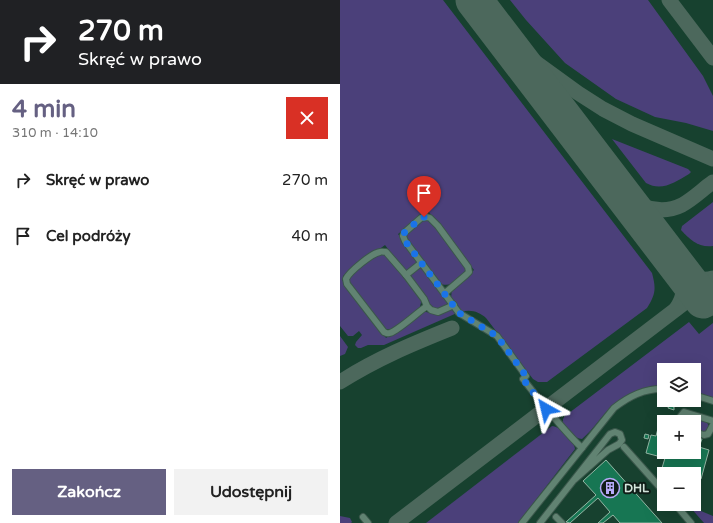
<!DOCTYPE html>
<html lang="pl">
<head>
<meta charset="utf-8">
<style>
	body { margin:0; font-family:"Varela Round",sans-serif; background:#f2f2f2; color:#222; height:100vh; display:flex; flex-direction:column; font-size:15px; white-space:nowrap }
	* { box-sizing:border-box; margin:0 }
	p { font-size:13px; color:#767676 }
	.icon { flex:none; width:22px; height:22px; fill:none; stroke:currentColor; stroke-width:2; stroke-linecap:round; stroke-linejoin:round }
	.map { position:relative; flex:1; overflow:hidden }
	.side { display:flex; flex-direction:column; background:#fff; width:340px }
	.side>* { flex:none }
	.hud { background:#202124; color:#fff; overflow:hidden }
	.buttons { position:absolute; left:317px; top:363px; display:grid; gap:8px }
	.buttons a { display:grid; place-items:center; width:44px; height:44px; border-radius:0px; background:#fff; box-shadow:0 4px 16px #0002; font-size:20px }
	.pin { position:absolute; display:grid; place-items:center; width:34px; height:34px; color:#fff; margin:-41px -17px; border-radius:50% 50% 50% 0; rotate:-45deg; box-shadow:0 0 4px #0007 }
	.pin .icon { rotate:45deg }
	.me { position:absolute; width:44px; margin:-22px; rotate:323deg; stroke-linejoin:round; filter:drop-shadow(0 0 3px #0008) }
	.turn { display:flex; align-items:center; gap:14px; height:84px; padding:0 12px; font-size:18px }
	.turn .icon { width:52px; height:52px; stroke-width:2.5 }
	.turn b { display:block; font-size:28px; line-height:34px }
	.round { display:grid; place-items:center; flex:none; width:42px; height:42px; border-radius:0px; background:#f2f2f2 }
	.headline { display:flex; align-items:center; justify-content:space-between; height:68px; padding:0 12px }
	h1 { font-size:24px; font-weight:700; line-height:30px; color:#656082 }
	.button { display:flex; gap:8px; margin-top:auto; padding:8px 12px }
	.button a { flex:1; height:46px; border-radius:0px; background:#656082; color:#fff; font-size:16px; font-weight:700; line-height:46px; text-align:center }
	.button a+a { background:#f2f2f2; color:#222 }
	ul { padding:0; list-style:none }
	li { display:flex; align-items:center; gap:12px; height:56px; padding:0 12px }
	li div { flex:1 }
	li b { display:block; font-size:15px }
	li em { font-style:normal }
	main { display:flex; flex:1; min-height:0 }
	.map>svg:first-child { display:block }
	.built { fill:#17412f; fill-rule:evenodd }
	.green { fill:#4b407a }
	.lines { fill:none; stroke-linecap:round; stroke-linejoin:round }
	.taxiway { stroke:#4c685c; stroke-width:15 }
	.runway { stroke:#4c685c; stroke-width:37 }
	.building { fill:#177653; stroke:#93b6a4 }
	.minor-casing { stroke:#3b574b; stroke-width:8 }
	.minor { stroke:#618372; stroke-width:6 }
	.route { stroke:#1a73e8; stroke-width:7; stroke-dasharray:0 12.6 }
	.labels { text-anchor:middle; stroke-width:4; stroke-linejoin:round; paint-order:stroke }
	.poi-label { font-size:12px; font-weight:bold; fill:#d4e6dc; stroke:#0f1d17; text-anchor:start }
</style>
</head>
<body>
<main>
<section class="side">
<div class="hud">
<div class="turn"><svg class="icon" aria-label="right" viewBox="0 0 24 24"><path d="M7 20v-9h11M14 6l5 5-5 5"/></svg><div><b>270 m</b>Skręć w prawo</div></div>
</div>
<div class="headline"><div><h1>4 min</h1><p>310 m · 14:10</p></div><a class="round" style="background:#d93025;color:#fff"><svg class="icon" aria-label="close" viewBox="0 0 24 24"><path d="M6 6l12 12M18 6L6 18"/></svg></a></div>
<ul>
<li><svg class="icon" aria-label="right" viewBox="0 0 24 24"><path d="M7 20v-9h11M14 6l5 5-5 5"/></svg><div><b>Skręć w prawo</b></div><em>270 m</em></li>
<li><svg class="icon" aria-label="arrive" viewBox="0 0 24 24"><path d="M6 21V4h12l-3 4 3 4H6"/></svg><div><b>Cel podróży</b></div><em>40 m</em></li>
</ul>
<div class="button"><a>Zakończ</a><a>Udostępnij</a></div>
</section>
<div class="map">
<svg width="373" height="523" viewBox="0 0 373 523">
	<rect width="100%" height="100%" fill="#19392b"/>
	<!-- built -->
	<path class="built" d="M 0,0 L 373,0 L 373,516 L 349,507 L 364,523 L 212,523 L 207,518 L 204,523 L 0,523 ZM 324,370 L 354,370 L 354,400 L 324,400 ZM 324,422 L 354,422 L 354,452 L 324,452 ZM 324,474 L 354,474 L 354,504 L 324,504 Z"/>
	<!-- green -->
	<g class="green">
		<path d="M 0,0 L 103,0 L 312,273 C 316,288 316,294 307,308 L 207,382 L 198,382 L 193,379 L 146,318 C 139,312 131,309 121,312 L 111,298 L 112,288 L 134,270 L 88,211 L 58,234 L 77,259 L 77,262 L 69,270 L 64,270 L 45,245 L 3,276 L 4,278 L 2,280 L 46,338 L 80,312 C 86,311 89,313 94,313 C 101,314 107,308 115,309 L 117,313 L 44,345 L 28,345 L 21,348 L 18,348 L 15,345 L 16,342 L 22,335 L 19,331 L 13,336 L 8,336 L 0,326 Z"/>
		<polygon points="170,0 308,0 363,76 373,96 373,131 346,123 315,117 276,99 225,63 186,20"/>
		<path d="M 272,139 L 348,169 L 351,172 L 349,174 C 335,182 322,192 306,183 Z"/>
		<path d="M 373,202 L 373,246 C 359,248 350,240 341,230 L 342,226 Z"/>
		<path d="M 90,220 L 125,265 L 126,272 C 118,279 111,289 99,283 L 66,238 L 66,234 L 79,221 Z"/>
		<polygon points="45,253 80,296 81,302 80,307 54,329 45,329 9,284 10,276 36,255"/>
		<polygon points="81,267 109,302 108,304 100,309 93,308 70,278 70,273"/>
		<path d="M 349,322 L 359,334 L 373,323 L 373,398 L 354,391 L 354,370 L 324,370 L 324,386 C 305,385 286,393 272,406 C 261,416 254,429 242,439 C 234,439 228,429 223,424 L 223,419 L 225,416 Z"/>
		<polygon points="0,336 8,347 5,354 0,356"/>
		<polygon points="346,415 367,422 369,427 367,431 362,432 354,430 354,422 342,422 343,418"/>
		<path d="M 212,426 C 220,426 234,441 235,449 L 178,523 L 86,523 Z"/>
		<polygon points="349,506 373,516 373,523 364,523"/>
		<polygon points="0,516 10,518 12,522 11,523 0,523"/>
	</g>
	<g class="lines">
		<!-- taxiway -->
		<g class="taxiway">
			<polyline points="329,0 373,58"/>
			<polyline points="134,1 187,56 238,93 263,109 292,124 373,159"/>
			<path d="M 283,196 C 301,208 322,215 342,205 C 353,199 363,189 373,182"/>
			<path d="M 336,309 C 346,294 344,287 340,270 C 351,276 360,282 373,278"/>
			<path d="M 0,382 C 36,359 72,344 112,328"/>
			<polyline points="56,523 373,281"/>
		</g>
		<!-- runway -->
		<polyline class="runway" points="134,0 363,300"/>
	</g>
	<!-- building -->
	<g class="building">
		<polygon points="329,405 334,407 334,410 328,408"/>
		<polygon points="320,421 325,422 324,422 324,452 354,452 354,437 362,439 359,447 369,450 361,479 354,477 354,474 343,474 322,468 325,458 306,453 311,435 316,436"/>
		<polygon points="305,434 309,435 308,439 304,438"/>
		<polygon points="266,460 322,523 280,523 273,515 263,523 258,523 270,512 258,498 230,523 226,522 256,495 243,481"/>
	</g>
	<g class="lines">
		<!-- minor casing -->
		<g class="minor-casing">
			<g id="minor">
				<polyline points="66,275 81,263"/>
				<path d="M 105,293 L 126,275 L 129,272 L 128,267 L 98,226 L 90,218 L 87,217 L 81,218 L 64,233 L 63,236 L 65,241 L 119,313 L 157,336 L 186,376 L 183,379 C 202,403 220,427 242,448"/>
				<path d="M 87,306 C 78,312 59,330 50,333 C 47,334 46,333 44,332 L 7,284 L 6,279 C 9,272 32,253 40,252 C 41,251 45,252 46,252 L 66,275 L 84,299 L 87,306 L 91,310 L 98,312 L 114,305"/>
				<polyline points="354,395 373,401"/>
				<polyline points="339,422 340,417 344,412 373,421"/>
				<polyline points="354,432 364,435 368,434 373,425"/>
				<polyline points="284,447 324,492"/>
				<polyline points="335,504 351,523"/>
				<polyline points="23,517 28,523"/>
				<polyline points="216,517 222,523"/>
				<path d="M 182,523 L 274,408 C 289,396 305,388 324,389"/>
				<polyline points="200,523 270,434 275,432 280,434 282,440 279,444 268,450 234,480"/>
			</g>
		</g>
		<!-- minor -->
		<use href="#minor" class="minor"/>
	</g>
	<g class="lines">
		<!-- route -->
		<polyline class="route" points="84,217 81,218 64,233 63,236 65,241 119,313 157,336 186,376 183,379 206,409"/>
	</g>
	<!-- icons -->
	<defs>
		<g id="building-ring" transform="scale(1)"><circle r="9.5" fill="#0f1d17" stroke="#b6abf8" stroke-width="1.5"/><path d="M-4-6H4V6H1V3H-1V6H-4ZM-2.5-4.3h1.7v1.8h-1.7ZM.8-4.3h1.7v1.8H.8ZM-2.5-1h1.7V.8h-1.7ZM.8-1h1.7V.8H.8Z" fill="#b6abf8"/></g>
	</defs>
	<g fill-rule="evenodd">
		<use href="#building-ring" x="270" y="488"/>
	</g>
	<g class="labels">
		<!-- poi labels -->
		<g class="poi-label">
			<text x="284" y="492">DHL</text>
		</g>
	</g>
</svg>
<div class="buttons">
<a><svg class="icon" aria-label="layers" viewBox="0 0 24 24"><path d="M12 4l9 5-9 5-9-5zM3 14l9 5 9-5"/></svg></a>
<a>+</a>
<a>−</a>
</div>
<div class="pin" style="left:84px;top:217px;background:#d93025"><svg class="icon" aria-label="arrive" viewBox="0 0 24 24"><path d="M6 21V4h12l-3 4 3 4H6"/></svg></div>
<svg class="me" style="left:206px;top:409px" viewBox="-20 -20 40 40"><path d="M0-17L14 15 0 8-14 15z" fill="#1a73e8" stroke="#fff" stroke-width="4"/></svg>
</div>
</main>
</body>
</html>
